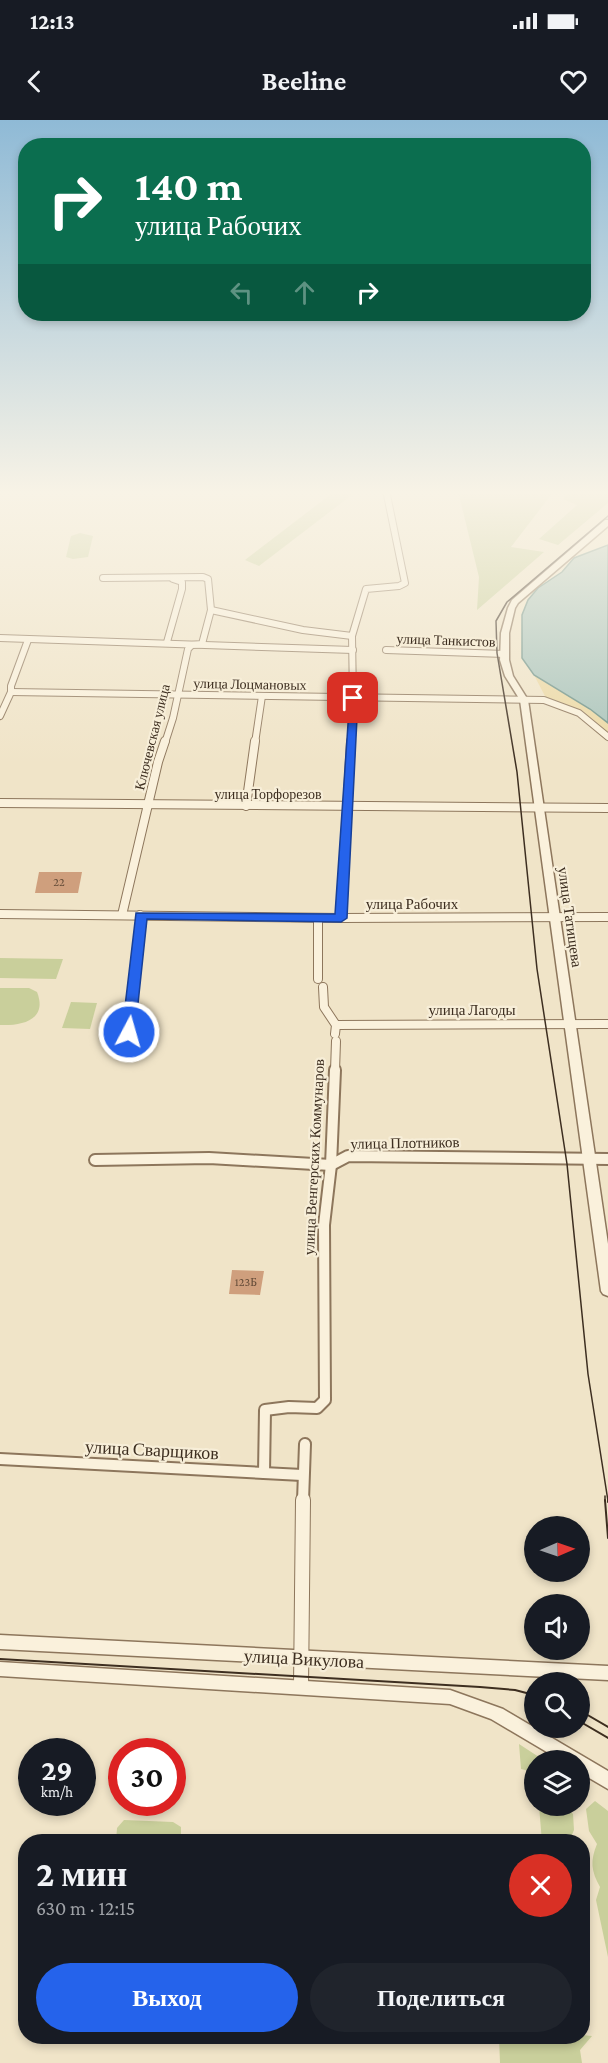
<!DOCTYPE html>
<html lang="ru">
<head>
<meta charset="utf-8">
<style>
	body { margin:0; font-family:"Crimson Pro",serif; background:#20242c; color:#f1f3f6; height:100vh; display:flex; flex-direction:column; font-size:22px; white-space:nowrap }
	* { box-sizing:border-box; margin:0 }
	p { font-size:20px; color:#9ea1a6 }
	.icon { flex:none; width:33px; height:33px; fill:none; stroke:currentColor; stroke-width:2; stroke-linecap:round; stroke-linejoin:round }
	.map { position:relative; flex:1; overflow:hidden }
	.panel { position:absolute; left:18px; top:1714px; width:572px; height:210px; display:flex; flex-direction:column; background:#171b24; border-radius:24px; box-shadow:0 3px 9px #0003 }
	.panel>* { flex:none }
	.top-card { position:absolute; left:18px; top:18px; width:573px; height:183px; border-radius:24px; box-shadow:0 3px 9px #0003; background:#0b6e4f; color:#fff; overflow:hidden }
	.needle { width:39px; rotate:88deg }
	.buttons { position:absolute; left:524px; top:1396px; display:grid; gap:12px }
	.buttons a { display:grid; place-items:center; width:66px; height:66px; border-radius:50%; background:#171b24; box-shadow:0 3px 9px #0003; font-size:30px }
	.speed { position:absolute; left:18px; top:1618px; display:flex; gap:12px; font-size:30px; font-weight:700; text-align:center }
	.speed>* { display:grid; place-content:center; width:78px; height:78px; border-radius:50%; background:#171b24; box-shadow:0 3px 9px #0003; line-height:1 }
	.speed small { font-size:15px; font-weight:400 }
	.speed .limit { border:9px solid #d22; background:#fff; color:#111 }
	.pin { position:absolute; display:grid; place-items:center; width:51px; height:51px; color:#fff; margin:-26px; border-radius:12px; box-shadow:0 3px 9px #0006 }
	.me { position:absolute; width:66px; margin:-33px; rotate:6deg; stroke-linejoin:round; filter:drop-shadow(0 0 4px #0008) }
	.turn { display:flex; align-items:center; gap:21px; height:126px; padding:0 18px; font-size:27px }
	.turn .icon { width:78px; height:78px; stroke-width:2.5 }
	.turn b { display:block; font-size:42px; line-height:51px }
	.lanes { display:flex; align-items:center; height:57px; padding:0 18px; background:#0003; justify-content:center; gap:30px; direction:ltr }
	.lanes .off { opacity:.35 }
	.round { display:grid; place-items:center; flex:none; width:63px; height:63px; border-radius:32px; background:#20242c }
	.headline { display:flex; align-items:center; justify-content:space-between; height:102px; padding:0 18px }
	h1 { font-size:36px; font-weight:700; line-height:45px }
	.action { display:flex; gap:12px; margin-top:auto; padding:12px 18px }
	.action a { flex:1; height:69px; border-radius:36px; background:#2563eb; color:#fff; font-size:24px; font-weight:700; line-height:69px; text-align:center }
	.action a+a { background:#20242c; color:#f1f3f6 }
	.status { display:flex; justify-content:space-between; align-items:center; height:42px; padding:0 30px; background:#171b24; direction:ltr }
	.status svg { height:16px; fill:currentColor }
	header { display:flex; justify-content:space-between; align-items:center; height:78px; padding:0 18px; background:#171b24; font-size:27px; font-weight:700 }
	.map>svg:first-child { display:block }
	.green { fill:#c9cf9b }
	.sand { fill:#ecd9a5 }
	.water { fill:#a9c4bc; stroke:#6f938a; stroke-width:1.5 }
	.building { fill:#cf9f7d }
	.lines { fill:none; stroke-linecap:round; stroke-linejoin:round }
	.minor-far3-casing { stroke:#8d765c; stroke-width:8 }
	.minor-far2-casing { stroke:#8d765c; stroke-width:10 }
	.minor-far1-casing { stroke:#8d765c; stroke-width:14 }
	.minor-casing { stroke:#8d765c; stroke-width:16 }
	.tertiary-casing { stroke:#8d765c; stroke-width:3 }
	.minor-far3 { stroke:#faf1dc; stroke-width:6 }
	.minor-far2 { stroke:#faf1dc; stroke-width:8 }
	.minor-far1 { stroke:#faf1dc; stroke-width:10 }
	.minor { stroke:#faf1dc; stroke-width:14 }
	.tertiary { fill:#faf1dc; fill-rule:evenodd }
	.tram-far1 { stroke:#3d2e20; stroke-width:1.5 }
	.tram { stroke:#3d2e20; stroke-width:2 }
	.route { fill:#2563eb; stroke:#184099; stroke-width:1.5 }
	.labels { text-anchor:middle; stroke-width:4.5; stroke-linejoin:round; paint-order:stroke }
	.number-label { font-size:12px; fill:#624a37 }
	.far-street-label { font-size:14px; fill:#3d2e20; stroke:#f7eed8 }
	.street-label { font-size:15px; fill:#3d2e20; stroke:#f7eed8 }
	.near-street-label { font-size:18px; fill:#3d2e20; stroke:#f7eed8 }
</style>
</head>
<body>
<div class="status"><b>12:13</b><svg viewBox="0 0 49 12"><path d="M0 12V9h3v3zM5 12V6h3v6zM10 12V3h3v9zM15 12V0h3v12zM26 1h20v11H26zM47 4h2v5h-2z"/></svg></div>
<header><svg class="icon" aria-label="back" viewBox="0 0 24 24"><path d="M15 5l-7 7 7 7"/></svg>Beeline<svg class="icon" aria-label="heart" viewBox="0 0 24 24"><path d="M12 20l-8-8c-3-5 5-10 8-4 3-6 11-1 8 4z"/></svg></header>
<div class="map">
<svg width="608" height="1943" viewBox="0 0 608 1943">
	<rect width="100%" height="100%" fill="#f0e4c8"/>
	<!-- green -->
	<g class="green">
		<polygon points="335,371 357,371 259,446 245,440"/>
		<polygon points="458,371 554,371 511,427 544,432 477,490 479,457"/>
		<polygon points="569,371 608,371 608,383 558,425 539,419 577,385 563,379"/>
		<polygon points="80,413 93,416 88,437 73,439 66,437 71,416"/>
		<polygon points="0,838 63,839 56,859 0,858"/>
		<path d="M 0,868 L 29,868 L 37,872 C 48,900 22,906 0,905 Z"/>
		<polygon points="71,882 97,883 90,909 62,908"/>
		<polygon points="519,1624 545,1641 534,1641 534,1652 521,1649"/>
		<path d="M 595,1681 L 608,1691 L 608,1837 L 596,1780 L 600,1767 C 591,1751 590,1741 597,1724 L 589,1711 L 586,1689 Z"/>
		<polygon points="539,1686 564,1686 573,1694 574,1710 569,1722 542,1722"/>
		<polygon points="124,1700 173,1702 181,1707 181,1722 116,1722 117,1708"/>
		<polygon points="582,1915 592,1916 580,1930 582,1943 500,1943 499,1917"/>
	</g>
	<!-- sand -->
	<polygon class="sand" points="534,555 555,566 605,600 608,603 608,612 580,590 546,578"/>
	<!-- water -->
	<polygon class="water" points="608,425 608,603 590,589 534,555 522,538 522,495 528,480 538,468 562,452 574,438"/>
	<!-- building -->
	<g class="building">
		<polygon points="39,752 82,752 78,773 35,773"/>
		<polygon points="232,1150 264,1151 260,1175 229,1174"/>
	</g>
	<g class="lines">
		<!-- minor-far3 casing -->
		<g class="minor-far3-casing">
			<g id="minor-far3">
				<polyline points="103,458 203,457 208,459 211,490 202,524 192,525 188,529 173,598 165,623"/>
				<polyline points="211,490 303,510 352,516"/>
				<polyline points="0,518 353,530"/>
				<polyline points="167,522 182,469 182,462 173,459"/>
				<polyline points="386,530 505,534"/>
				<polyline points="11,572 544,580 579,593 608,617"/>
				<polyline points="0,596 11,572 11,566 28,520"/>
				<polyline points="255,623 262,576"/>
				<polyline points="351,623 353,578 352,516 366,469 399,466 405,463 387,375"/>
			</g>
		</g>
		<!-- minor-far2 casing -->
		<g class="minor-far2-casing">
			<g id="minor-far2">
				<polyline points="0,683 608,688"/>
				<polyline points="246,686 255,621"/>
				<polyline points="0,794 341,798 608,797"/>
				<polyline points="122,795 158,642 165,621"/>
				<polyline points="318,798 318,859"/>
				<polyline points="341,798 351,621"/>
				<polyline points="323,867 324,887 336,905 335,914"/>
				<polyline points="336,905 608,904"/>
				<polyline points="129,912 142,800 140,795"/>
				<polyline points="335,951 336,921"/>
			</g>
		</g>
		<!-- minor-far1 casing -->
		<g class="minor-far1-casing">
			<g id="minor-far1">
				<polyline points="95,1040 209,1038 331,1045 348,1036 608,1039"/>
				<polyline points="0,1339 302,1355"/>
				<polyline points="264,1353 265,1290 289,1287 317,1288 325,1280 324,1105 331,1045 335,950"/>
				<polyline points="303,1381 305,1324"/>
			</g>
		</g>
		<!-- minor casing -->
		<g class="minor-casing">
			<polyline id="minor" points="301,1567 303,1380"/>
		</g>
		<!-- tertiary casing -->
		<g class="tertiary-casing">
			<g id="tertiary">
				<polygon points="605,400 608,400 608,406 518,483 515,488 509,513 509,540 513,556 528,580 608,1124 608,1176 603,1174 601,1171 520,580 505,556 500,540 501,513 508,488 512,480"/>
				<polygon points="0,1515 608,1546 608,1560 0,1529"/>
				<polygon points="0,1542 450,1570 503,1589 608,1651 608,1669 579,1652 579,1641 562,1641 491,1599 450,1584 0,1556"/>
			</g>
		</g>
		<!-- minor-far3 -->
		<use href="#minor-far3" class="minor-far3"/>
		<!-- minor-far2 -->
		<use href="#minor-far2" class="minor-far2"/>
		<!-- minor-far1 -->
		<use href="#minor-far1" class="minor-far1"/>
		<!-- minor -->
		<use href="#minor" class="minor"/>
		<!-- tertiary -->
		<use href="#tertiary" class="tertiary"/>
		<!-- tram-far1 -->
		<g class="tram-far1">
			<polyline points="605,1381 605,1376"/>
			<polyline points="608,1381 588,1254 567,1044 537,849 517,652 497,533 496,501 507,482 608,396"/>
		</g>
		<!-- tram -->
		<g class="tram">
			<polyline points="605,1380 608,1418"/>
			<polyline points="608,1380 608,1382"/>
			<polyline points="0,1539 480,1567 515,1570 534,1575"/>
			<polyline points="579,1590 608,1607"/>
			<polyline points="579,1601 608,1618"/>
		</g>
	</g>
	<!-- sky -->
	<linearGradient id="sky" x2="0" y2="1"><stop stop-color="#8fbad6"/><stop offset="0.58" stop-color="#f8f3e6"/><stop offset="1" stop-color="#f8f3e6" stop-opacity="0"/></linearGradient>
	<rect width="608" height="643" fill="url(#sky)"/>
	<!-- route -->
	<polygon class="route" points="350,575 358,578 347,798 341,802 147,799 135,912 129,916 124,915 122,912 136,793 335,794"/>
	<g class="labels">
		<!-- number labels -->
		<g class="number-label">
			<text x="59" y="766">22</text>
			<text x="246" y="1166">123Б</text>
		</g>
		<!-- far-street labels -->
		<g class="far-street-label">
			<text transform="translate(446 520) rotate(2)" y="5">улица Танкистов</text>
			<text transform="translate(250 564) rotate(1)" y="5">улица Лоцмановых</text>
			<text transform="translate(152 617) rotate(-76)" y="5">Ключевская улица</text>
			<text x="268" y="679">улица Торфорезов</text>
		</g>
		<!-- street labels -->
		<g class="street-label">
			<text x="412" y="789">улица Рабочих</text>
			<text transform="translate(570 797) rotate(82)" y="5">улица Татищева</text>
			<text x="472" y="895">улица Лагоды</text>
			<text transform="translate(405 1023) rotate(-1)" y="5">улица Плотников</text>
			<text transform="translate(314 1037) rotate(-87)" y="5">улица Венгерских Коммунаров</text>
		</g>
		<!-- near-street labels -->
		<g class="near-street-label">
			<text transform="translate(152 1330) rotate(3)" y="6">улица Сварщиков</text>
			<text transform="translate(304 1539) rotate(3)" y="6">улица Викулова</text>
		</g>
	</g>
</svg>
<div class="buttons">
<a><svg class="needle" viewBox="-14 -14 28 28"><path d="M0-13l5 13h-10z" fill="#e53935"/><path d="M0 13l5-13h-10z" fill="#9ea1a6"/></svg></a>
<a><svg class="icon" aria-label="sound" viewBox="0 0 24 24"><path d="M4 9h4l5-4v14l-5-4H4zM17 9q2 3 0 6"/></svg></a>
<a><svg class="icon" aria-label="search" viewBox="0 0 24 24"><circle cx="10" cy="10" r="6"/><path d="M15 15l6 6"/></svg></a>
<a><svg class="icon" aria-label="layers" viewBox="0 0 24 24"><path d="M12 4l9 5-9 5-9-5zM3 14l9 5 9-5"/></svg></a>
</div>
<div class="speed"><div>29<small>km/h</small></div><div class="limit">30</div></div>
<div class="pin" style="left:353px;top:578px;background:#d93025"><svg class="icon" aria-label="arrive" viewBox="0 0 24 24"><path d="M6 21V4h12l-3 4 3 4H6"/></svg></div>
<svg class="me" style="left:129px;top:912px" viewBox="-20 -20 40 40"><circle r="17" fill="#2563eb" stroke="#fff" stroke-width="3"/><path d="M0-11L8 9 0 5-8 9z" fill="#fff"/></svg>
<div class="top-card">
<div class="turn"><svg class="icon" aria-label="right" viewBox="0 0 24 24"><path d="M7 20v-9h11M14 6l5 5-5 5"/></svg><div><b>140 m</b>улица Рабочих</div></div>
<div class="lanes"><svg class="icon off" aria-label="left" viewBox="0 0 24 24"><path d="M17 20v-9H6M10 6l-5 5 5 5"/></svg><svg class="icon off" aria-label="ahead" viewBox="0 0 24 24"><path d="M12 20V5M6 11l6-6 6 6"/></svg><svg class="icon" aria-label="right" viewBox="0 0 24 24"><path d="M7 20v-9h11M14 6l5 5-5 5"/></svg></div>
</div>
<section class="panel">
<div class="headline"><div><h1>2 мин</h1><p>630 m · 12:15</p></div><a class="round" style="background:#d93025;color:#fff"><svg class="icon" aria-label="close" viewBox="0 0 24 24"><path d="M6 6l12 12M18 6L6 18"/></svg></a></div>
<div class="action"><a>Выход</a><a>Поделиться</a></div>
</section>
</div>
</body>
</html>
